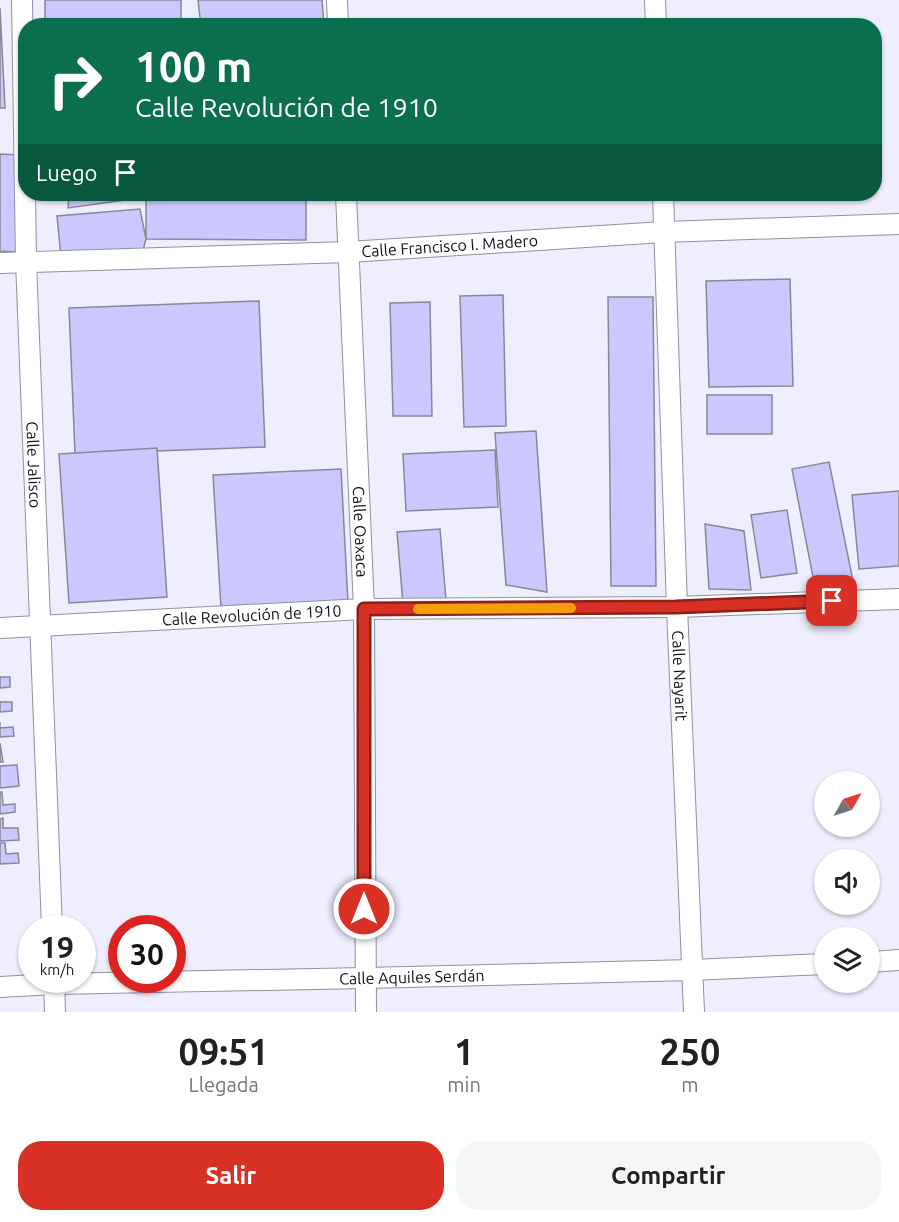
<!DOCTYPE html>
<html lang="es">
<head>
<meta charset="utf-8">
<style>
	body { margin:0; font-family:Ubuntu,sans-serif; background:#f6f6f6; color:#202124; height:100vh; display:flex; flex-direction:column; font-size:22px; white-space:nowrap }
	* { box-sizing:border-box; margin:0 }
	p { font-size:20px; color:#757577 }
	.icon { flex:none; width:33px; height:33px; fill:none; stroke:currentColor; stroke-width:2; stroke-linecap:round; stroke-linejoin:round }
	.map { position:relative; height:1012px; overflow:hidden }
	.details { display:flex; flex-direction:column; background:#fff; flex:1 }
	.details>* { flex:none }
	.hud { position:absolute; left:18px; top:18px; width:864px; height:183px; border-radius:24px; box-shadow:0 2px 4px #0004; background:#0b6e4f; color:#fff; overflow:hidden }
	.needle { width:39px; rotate:51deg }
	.controls { position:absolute; left:814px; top:771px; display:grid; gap:12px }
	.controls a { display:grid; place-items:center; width:66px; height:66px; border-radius:50%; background:#fff; box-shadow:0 2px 4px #0004; font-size:30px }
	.speed { position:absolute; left:18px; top:915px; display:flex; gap:12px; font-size:30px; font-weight:700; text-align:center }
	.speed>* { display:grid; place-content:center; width:78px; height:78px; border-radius:50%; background:#fff; box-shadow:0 2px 4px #0004; line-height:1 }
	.speed small { font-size:15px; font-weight:400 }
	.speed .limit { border:9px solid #d22; background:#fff; color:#111 }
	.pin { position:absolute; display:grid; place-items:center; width:51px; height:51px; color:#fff; margin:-26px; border-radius:12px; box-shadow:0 3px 9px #0006 }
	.me { position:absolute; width:66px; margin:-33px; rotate:0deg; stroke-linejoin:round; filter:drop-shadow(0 0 4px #0008) }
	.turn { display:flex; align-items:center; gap:21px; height:126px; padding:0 18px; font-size:27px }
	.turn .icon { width:78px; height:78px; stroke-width:2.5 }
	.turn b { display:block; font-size:42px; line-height:51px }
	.then { display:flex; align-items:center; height:57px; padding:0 18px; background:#0003; gap:12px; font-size:22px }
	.eta { display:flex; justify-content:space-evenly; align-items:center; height:102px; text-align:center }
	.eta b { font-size:36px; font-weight:700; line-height:42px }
	.button { display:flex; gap:12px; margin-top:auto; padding:12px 18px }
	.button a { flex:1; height:69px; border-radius:24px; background:#d93025; color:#fff; font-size:24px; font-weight:700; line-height:69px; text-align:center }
	.button a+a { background:#f6f6f6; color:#202124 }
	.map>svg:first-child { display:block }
	.building { fill:#cbc7ff; stroke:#898897; stroke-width:1.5 }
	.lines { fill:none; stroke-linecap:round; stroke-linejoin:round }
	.minor-casing { stroke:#91909f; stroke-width:22 }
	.minor { stroke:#fff; stroke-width:20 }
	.route-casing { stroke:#8d1f18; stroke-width:15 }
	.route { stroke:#d93025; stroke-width:10 }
	.slow { stroke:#f59e0b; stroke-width:10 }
	.labels { text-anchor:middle; stroke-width:6; stroke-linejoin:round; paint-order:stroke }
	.street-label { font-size:16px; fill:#101015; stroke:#fff }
</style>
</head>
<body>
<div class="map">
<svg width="899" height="1012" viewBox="0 0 899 1012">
	<rect width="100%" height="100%" fill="#eeeefe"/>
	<!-- building -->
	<g class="building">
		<rect x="45" y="0" width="136" height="26"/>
		<polygon points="198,0 322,0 324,26 201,26"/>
		<polygon points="0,8 5,108 0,108"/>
		<polygon points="0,154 21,155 16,252 0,251"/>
		<polygon points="69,194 131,194 132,199 68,208"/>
		<polygon points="146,194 306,194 306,240 146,239"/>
		<polygon points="140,209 146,239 143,250 61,257 57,216"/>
		<polygon points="790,279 793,386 709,387 706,281"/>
		<polygon points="503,295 506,426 464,427 460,296"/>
		<polygon points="608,297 653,297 656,586 611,586"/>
		<polygon points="259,301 265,447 75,454 69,308"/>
		<polygon points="430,302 432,416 393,416 390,303"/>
		<rect x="707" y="395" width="65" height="39"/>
		<polygon points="536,431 547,592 506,585 495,433"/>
		<polygon points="157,448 167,597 69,603 59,454"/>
		<polygon points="495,450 498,507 406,511 403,454"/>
		<polygon points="829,462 856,596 813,577 792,469"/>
		<polygon points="341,469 348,603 221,608 213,475"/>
		<polygon points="899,491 899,566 859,569 852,495"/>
		<polygon points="787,510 797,573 761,578 751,515"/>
		<polygon points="705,524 744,531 751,590 709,589"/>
		<polygon points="440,529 446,600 403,604 397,532"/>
		<polygon points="0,677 10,677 10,687 0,688"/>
		<polygon points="0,702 12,702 12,711 0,712"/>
		<polygon points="0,722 0,728 13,727 14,736 0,737"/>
		<polygon points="0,743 3,762 0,762"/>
		<polygon points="17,765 19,786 0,788 0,766"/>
		<polygon points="0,792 2,792 3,805 15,804 15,812 0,814"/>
		<polygon points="3,818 3,828 18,828 19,840 0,841 0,819"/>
		<polygon points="0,843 5,843 6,854 18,853 19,863 0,864"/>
	</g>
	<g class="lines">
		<!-- minor casing -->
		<g class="minor-casing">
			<g id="minor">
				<path id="s1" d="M 22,0 L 26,261 L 52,928"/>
				<polyline points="337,0 338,26"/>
				<polyline points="655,0 656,26"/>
				<path id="s2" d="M 346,194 L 364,609 L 366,1012"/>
				<path id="s3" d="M 663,194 L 677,607 L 694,1012"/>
				<path id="s4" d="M 0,263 L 348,252 L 664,232 L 899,224"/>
				<path id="s5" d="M 0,628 L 364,609 L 677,607 L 899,599"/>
				<polyline points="870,962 899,960"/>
				<polyline points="54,980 55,1012"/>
				<path id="s6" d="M 0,987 L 54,984 L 365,978 L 692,970 L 825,964"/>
			</g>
		</g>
		<!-- minor -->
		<use href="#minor" class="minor"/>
	</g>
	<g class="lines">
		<!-- route casing -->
		<g class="route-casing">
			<polyline id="route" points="364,909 364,609 676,607 832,601"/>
		</g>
		<!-- route -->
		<use href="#route" class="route"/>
		<!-- slow -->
		<polyline class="slow" points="418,609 571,608"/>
	</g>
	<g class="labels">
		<!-- street labels -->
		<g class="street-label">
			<text dy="6" stroke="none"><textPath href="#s4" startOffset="450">Calle Francisco I. Madero</textPath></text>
			<text dy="6" stroke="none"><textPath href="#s1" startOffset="465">Calle Jalisco</textPath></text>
			<text dy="6" stroke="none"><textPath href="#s2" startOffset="338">Calle Oaxaca</textPath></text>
			<text dy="6" stroke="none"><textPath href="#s5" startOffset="252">Calle Revolución de 1910</textPath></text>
			<text dy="6" stroke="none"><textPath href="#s3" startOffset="482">Calle Nayarit</textPath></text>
			<text dy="6" stroke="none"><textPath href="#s6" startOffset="412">Calle Aquiles Serdán</textPath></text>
		</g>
	</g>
</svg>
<div class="controls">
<a><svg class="needle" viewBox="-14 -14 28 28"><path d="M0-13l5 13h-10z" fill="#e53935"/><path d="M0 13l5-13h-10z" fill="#757577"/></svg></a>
<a><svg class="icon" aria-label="sound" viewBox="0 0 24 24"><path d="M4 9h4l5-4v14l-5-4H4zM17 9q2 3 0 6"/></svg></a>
<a><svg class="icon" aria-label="layers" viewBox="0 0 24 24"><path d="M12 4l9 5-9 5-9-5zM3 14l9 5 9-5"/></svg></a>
</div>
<div class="speed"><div>19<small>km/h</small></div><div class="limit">30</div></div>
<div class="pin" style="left:832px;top:601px;background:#d93025"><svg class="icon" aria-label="arrive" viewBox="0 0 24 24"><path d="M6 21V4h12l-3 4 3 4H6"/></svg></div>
<svg class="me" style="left:364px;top:909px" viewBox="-20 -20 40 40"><circle r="17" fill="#d93025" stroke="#fff" stroke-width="3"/><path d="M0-11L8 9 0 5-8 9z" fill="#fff"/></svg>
<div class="hud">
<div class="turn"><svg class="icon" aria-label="right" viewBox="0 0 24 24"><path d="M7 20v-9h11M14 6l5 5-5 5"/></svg><div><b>100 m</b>Calle Revolución de 1910</div></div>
<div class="then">Luego<svg class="icon" aria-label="arrive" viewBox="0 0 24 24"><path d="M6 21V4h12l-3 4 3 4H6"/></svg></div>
</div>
</div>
<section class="details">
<div class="eta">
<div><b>09:51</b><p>Llegada</p></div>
<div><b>1</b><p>min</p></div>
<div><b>250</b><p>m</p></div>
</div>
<div class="button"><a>Salir</a><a>Compartir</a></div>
</section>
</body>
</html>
